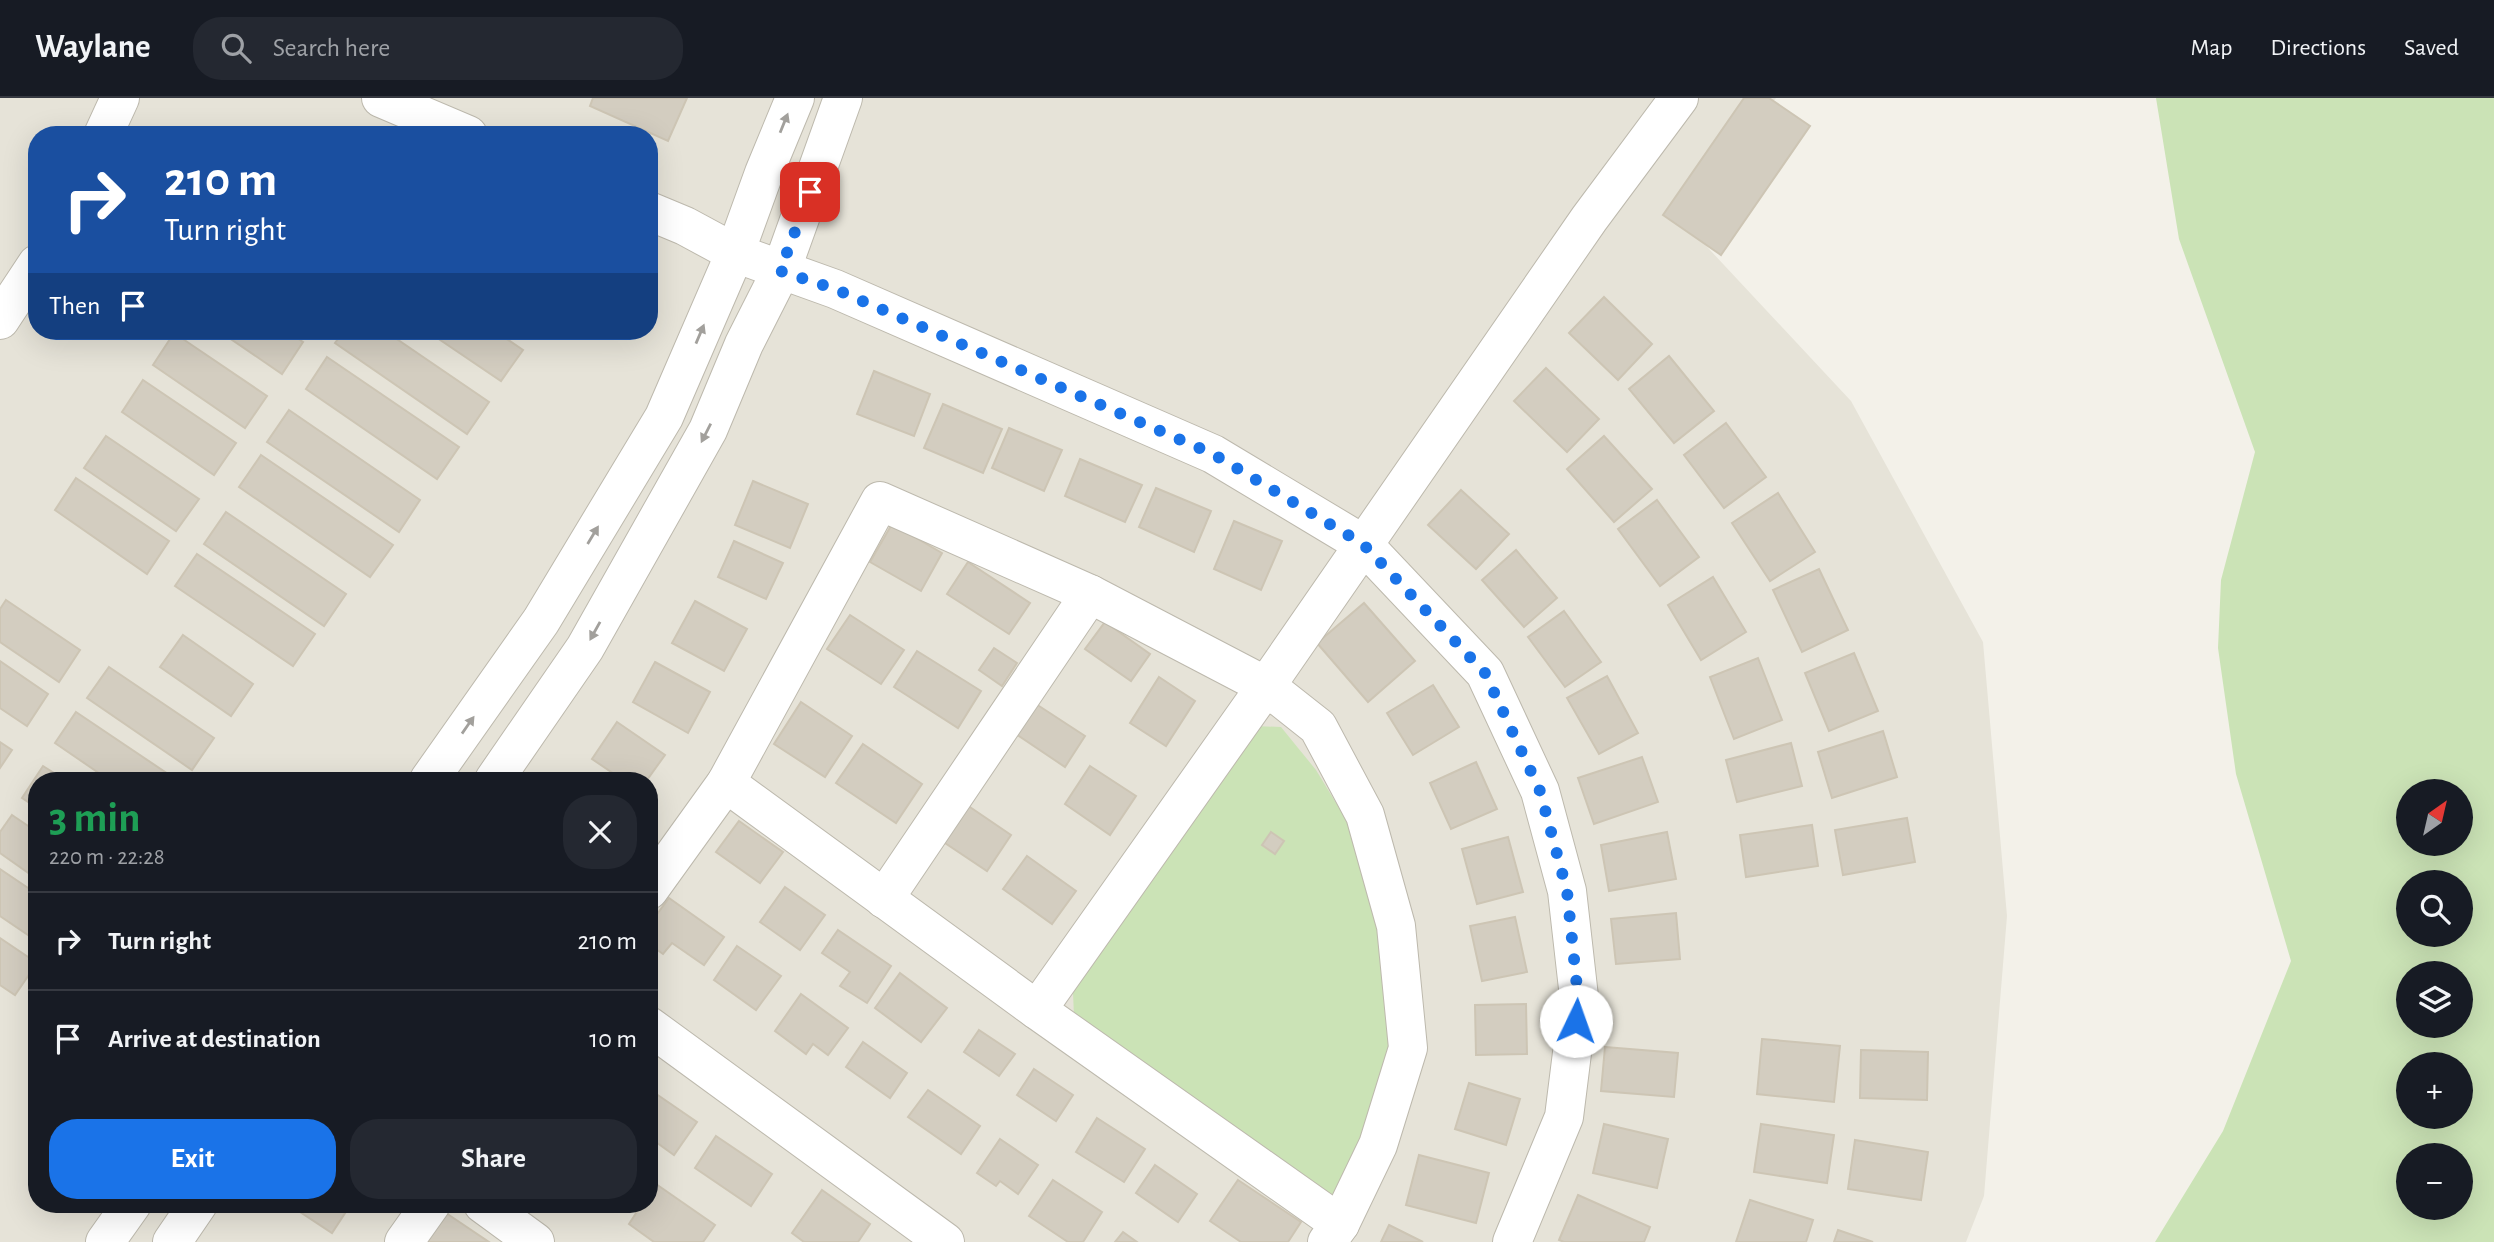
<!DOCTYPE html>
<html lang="en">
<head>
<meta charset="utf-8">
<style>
	body { margin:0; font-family:"Alegreya Sans",sans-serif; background:#242831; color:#f1f3f6; height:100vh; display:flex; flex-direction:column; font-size:26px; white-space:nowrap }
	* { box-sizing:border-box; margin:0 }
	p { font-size:23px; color:#9ea1a6 }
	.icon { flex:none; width:38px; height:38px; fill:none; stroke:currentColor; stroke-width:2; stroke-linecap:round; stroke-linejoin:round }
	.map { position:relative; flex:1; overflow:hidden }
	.panel { position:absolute; left:28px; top:674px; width:630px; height:441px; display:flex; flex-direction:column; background:#171b24; border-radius:28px; box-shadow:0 7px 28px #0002 }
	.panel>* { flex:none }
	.banner { position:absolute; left:28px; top:28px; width:630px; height:214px; border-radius:28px; box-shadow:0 7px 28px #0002; background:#1a4fa0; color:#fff; overflow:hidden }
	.needle { width:46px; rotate:34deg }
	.fabs { position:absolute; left:2396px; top:681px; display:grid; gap:14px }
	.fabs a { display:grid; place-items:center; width:77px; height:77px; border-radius:50%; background:#171b24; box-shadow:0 7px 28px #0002; font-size:35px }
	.pin { position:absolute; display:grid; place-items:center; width:60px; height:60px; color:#fff; margin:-30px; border-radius:14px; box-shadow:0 4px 10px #0006 }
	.me { position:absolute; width:77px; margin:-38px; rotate:3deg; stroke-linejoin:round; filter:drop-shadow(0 0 5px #0008) }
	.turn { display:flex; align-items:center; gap:24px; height:147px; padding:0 21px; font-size:32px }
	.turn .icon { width:91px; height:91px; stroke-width:2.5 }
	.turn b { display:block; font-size:49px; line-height:60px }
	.then { display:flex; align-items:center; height:66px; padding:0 21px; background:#0003; gap:14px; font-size:26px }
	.round { display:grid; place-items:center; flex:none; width:74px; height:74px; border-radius:28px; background:#242831 }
	.headline { display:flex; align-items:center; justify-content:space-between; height:119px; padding:0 21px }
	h1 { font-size:42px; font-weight:700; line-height:52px; color:#1e9e55 }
	.button { display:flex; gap:14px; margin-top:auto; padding:14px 21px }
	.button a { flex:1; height:80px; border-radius:28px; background:#1a73e8; color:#fff; font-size:28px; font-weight:700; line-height:80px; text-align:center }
	.button a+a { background:#242831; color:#f1f3f6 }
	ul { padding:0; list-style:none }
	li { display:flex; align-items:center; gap:21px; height:98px; padding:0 21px; border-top:2px solid #363941 }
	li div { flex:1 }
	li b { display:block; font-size:26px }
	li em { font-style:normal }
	header { display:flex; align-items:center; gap:42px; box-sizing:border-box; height:98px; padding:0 35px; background:#171b24; border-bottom:2px solid #363941 }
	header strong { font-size:33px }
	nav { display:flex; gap:38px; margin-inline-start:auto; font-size:24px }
	.search { width:490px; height:63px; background:#242831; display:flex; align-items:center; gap:18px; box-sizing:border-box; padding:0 24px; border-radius:28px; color:#9ea1a6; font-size:26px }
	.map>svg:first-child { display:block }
	.residential { fill:#e6e3d8; fill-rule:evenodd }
	.green { fill:#cbe3b6; fill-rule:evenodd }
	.building { fill:#d3cdc0; stroke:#cdc5b4; stroke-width:2 }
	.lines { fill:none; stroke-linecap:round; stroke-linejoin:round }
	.minor-casing { stroke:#bdb9ad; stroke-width:40 }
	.minor { stroke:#fff; stroke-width:38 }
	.oneway { fill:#a2a09c }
	.route { stroke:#1a73e8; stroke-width:12; stroke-dasharray:0 21.6 }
</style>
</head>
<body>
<header>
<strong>Waylane</strong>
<div class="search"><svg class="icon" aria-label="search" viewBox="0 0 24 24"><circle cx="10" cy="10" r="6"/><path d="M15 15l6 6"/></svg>Search here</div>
<nav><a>Map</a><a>Directions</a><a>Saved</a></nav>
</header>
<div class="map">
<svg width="2494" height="1144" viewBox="0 0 2494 1144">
	<rect width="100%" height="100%" fill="#f3f1e9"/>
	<!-- residential -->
	<path class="residential" d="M 0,0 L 1776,0 L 1682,122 L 1851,303 L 1983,544 L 2007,818 L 1984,1098 L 1966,1144 L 0,1144 ZM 37,37 L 649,37 L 649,233 L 37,233 ZM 37,682 L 649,682 L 649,1106 L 37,1106 Z"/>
	<!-- green -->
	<g class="green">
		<path d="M 2156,0 L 2494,0 L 2494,1144 L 2155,1144 L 2223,1033 L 2291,863 L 2236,676 L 2218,550 L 2221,482 L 2255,354 L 2179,141 ZM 2408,693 L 2460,693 L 2460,746 L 2408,746 ZM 2408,784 L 2460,784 L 2460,836 L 2408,836 ZM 2408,875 L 2460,875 L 2460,928 L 2408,928 ZM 2408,966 L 2460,966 L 2460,1018 L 2408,1018 ZM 2408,1057 L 2460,1057 L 2460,1110 L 2408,1110 Z"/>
		<polygon points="1254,628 1281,629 1316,672 1347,723 1386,847 1391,937 1385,978 1340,1097 1320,1101 1074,919 1073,894"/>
	</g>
	<!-- building -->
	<g class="building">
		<polygon points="593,0 687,0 668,43 590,8"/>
		<polygon points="1744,0 1769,0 1810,28 1721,157 1663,117"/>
		<polygon points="1604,199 1652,246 1618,282 1569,235"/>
		<polygon points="219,233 287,233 303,244 282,276"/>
		<polygon points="344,233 385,233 489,304 467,336 335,245"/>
		<polygon points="427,233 495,233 523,252 501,283"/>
		<polygon points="174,235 267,298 245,330 153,267"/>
		<polygon points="1669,258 1714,313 1674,345 1629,291"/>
		<polygon points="327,259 459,349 437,381 306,291"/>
		<polygon points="1546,270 1599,321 1567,354 1514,303"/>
		<polygon points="874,273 930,296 914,338 857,316"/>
		<polygon points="143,282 236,345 214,377 122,314"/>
		<polygon points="943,306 1002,331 983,375 924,350"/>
		<polygon points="289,312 420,402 399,434 267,344"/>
		<polygon points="1726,325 1766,379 1724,410 1684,357"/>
		<polygon points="1009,330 1062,352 1044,393 992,370"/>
		<polygon points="106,338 199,401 176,433 84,370"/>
		<polygon points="1604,338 1652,391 1614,424 1567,371"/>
		<polygon points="261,357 393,447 370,479 239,389"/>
		<polygon points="1080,361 1142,387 1125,424 1065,398"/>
		<polygon points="76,380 169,443 147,476 55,412"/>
		<polygon points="753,383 808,406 790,450 735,427"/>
		<polygon points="1156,390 1211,413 1194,454 1139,429"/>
		<polygon points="1461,392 1509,436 1476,471 1428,427"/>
		<polygon points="1778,395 1815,454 1770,483 1732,425"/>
		<polygon points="1657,402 1699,459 1660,488 1618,431"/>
		<polygon points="226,414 346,496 324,528 204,446"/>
		<polygon points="1234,423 1282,443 1261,492 1214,471"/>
		<polygon points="892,426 942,455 921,493 870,464"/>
		<polygon points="734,443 783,465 766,501 718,479"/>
		<polygon points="1516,452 1557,500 1524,529 1482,482"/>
		<polygon points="197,456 315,536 293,568 175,488"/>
		<polygon points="968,464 1030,505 1009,536 947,496"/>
		<polygon points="1819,471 1848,532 1802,554 1773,492"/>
		<polygon points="1713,479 1746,534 1701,562 1668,507"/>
		<polygon points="6,502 80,552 59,584 0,544 0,511"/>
		<polygon points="695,503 747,531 724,573 672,545"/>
		<polygon points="1364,505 1415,563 1368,604 1317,545"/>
		<polygon points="1564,513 1601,564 1565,589 1528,539"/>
		<polygon points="850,517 904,552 881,586 827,551"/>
		<polygon points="1105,524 1150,556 1131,583 1085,551"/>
		<polygon points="183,537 253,586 231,618 160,569"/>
		<polygon points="994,550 1017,565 1002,588 979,572"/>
		<polygon points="917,553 981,593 958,630 894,589"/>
		<polygon points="1854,555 1878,613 1829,633 1805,575"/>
		<polygon points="1758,560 1782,622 1734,641 1710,579"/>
		<polygon points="0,563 48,596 27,628 0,610"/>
		<polygon points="655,564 710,594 688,635 633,604"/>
		<polygon points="109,569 214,640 192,672 87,600"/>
		<polygon points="1607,578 1638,635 1599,656 1567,600"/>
		<polygon points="1159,579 1195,603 1166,648 1130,625"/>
		<polygon points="1433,587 1459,629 1413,657 1387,615"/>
		<polygon points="801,604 852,638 825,679 774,646"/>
		<polygon points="1036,606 1085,638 1065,669 1016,636"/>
		<polygon points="76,614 177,682 109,682 55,645"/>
		<polygon points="617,624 665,657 647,682 623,682 592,661"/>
		<polygon points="1883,633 1897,679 1832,700 1818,654"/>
		<polygon points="0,644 12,652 0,670"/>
		<polygon points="1791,645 1802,688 1737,704 1726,662"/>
		<polygon points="863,646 922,686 896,725 836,685"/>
		<polygon points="1642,659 1658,704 1594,726 1578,680"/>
		<polygon points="1476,664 1497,711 1451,731 1430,685"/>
		<polygon points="43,668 65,682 37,682 37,710 22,700"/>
		<polygon points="1090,668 1136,698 1110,737 1065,706"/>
		<polygon points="964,705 1011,737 987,773 939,741"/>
		<polygon points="12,717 37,734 37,781 0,755 0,734"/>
		<polygon points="1907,720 1915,764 1843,777 1835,732"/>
		<polygon points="739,723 783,754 760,785 716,754"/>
		<polygon points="1812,727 1818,768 1746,779 1740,737"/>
		<polygon points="1271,734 1284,743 1275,756 1262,747"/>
		<polygon points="1667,734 1676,781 1609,793 1601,747"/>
		<polygon points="1508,739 1523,794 1477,806 1462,751"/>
		<polygon points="1027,758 1076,793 1052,826 1003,791"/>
		<polygon points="0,771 37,796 37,843 0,818"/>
		<polygon points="785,789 825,817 800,852 760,824"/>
		<polygon points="669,800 724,839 704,867 672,845 663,856 649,846 649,827"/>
		<polygon points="1676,815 1680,861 1616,866 1611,821"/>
		<polygon points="1515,819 1527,874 1482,883 1470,828"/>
		<polygon points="838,832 891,868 867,905 840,888 850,874 822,855"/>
		<polygon points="0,840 37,865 15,897 0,887"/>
		<polygon points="737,848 781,878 756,912 714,882"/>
		<polygon points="900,875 947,910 921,944 875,910"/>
		<polygon points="801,896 848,930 828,957 813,946 806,956 775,933"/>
		<polygon points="1526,906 1527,956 1476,957 1475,907"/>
		<polygon points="979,932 1015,956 999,978 964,954"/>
		<polygon points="1762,941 1840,948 1834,1004 1757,996"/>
		<polygon points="863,944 907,975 890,1000 846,969"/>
		<polygon points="1605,949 1678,955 1674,999 1601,993"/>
		<polygon points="1861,952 1928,954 1927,1002 1860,1000"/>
		<polygon points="1034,971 1073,997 1056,1023 1017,997"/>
		<polygon points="1469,985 1520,1001 1506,1047 1455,1031"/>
		<polygon points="649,991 697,1024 674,1057 649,1039"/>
		<polygon points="928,992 980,1028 961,1056 908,1019"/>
		<polygon points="1097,1020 1145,1051 1124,1084 1076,1054"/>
		<polygon points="1604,1026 1668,1041 1657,1090 1593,1075"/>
		<polygon points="1761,1026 1834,1037 1827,1085 1754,1074"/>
		<polygon points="716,1038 772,1076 751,1108 695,1070"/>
		<polygon points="1000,1041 1038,1067 1018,1096 1000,1083 996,1088 977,1075"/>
		<polygon points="1855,1042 1928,1054 1921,1102 1848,1091"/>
		<polygon points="1419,1057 1489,1075 1476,1125 1406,1107"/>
		<polygon points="1155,1067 1197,1096 1178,1124 1136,1095"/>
		<polygon points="1053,1082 1102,1114 1083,1144 1068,1144 1029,1118"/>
		<polygon points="1238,1082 1301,1124 1288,1144 1241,1144 1210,1123"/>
		<polygon points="656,1086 715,1127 703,1144 654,1144 629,1126 642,1106 649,1106 649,1096"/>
		<polygon points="822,1092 870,1126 858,1144 804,1144 792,1135"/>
		<polygon points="1578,1097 1650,1129 1644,1144 1564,1144 1559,1142"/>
		<polygon points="1750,1102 1813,1122 1806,1144 1736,1144"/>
		<polygon points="288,1106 351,1106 332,1135"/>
		<polygon points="446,1115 489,1144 426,1144"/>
		<polygon points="1389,1127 1423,1144 1381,1144"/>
		<polygon points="1838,1132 1873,1144 1834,1144"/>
		<polygon points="1123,1134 1137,1144 1115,1144"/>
	</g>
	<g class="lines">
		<!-- minor casing -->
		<g class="minor-casing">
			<g id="minor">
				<polyline points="381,0 468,37"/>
				<polyline points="103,37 120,0"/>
				<polyline points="649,113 685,128 735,155 835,191 1213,356 1363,446 1485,575 1540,693 1567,793 1579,899 1564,1019 1512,1144"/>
				<polyline points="0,222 37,166"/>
				<polyline points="429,682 541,523 664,319 735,155 764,75 795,0"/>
				<polyline points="494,682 585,550 708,332 744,246 781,173 843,0"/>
				<polyline points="726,685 1037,912 1340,1126"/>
				<polyline points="649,792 726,685 880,403 1090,496 1266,588 1318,629 1365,717 1396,828 1408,950 1378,1047 1340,1126 1327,1144"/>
				<polyline points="884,801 1090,496"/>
				<polyline points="1037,912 1266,588 1589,121 1679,0"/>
				<polyline points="649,928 945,1144"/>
				<polyline points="483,1106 535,1144"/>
				<polyline points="105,1144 132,1106"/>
				<polyline points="172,1144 198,1106"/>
				<polyline points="404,1144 431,1106"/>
			</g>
		</g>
		<!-- minor -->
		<use href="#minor" class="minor"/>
	</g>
	<!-- one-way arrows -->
	<defs><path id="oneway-solid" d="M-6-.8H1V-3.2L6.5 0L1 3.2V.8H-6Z" transform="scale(1.75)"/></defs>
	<g class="oneway">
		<use href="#oneway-solid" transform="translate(784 25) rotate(-68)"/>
		<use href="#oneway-solid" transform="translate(700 236) rotate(-67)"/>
		<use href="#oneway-solid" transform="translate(706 335) rotate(117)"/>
		<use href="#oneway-solid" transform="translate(593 437) rotate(-59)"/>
		<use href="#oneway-solid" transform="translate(595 533) rotate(119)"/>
		<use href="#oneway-solid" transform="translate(468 627) rotate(-55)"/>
	</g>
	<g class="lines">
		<!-- route -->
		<polyline class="route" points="810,94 780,173 835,191 1213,356 1363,446 1485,575 1540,693 1567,793 1578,899 1576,923"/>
	</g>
</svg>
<div class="fabs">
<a><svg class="needle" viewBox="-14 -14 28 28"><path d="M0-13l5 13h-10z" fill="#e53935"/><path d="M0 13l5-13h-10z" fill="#9ea1a6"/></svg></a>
<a><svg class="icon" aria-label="search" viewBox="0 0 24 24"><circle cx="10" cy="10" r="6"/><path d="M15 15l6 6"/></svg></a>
<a><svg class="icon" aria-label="layers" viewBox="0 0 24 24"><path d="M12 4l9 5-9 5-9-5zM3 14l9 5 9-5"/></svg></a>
<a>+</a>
<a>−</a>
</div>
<div class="pin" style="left:810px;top:94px;background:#d93025"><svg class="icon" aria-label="arrive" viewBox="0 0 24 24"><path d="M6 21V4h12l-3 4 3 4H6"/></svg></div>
<svg class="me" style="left:1576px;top:923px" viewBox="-20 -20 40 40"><circle r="19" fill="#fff"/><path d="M0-13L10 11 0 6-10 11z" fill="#1a73e8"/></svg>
<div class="banner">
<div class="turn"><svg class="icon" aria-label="right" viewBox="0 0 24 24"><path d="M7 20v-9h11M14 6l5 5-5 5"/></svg><div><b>210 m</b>Turn right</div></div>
<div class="then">Then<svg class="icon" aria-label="arrive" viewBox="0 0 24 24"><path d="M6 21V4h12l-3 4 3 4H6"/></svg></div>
</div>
<section class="panel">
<div class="headline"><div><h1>3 min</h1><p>220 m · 22:28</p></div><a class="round"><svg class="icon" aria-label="close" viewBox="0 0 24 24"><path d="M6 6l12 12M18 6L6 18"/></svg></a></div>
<ul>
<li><svg class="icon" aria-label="right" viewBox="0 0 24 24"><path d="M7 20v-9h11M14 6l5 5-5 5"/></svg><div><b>Turn right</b></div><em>210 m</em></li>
<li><svg class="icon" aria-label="arrive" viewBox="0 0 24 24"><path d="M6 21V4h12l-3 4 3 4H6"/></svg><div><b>Arrive at destination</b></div><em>10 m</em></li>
</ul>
<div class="button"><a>Exit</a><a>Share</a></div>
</section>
</div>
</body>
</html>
